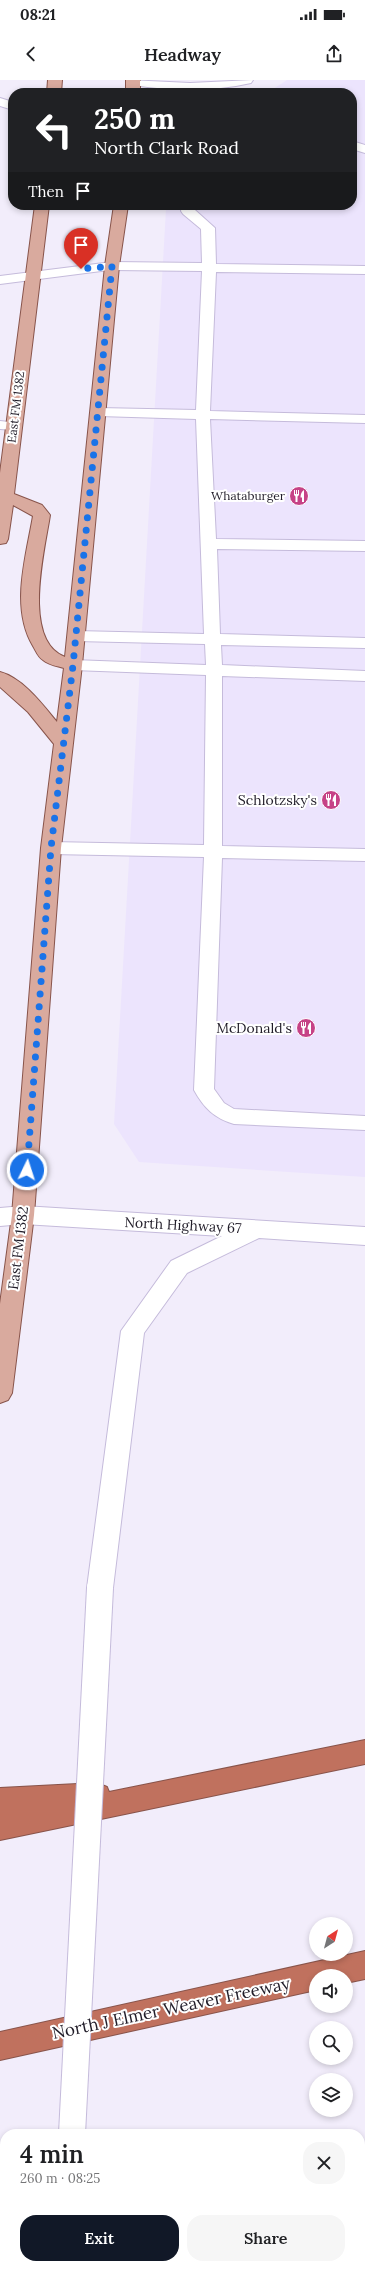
<!DOCTYPE html>
<html lang="en">
<head>
<meta charset="utf-8">
<style>
	body { margin:0; font-family:Lora,serif; background:#f6f6f6; color:#202124; height:100vh; display:flex; flex-direction:column; font-size:15px; white-space:nowrap }
	* { box-sizing:border-box; margin:0 }
	p { font-size:13px; color:#757577 }
	.icon { flex:none; width:22px; height:22px; fill:none; stroke:currentColor; stroke-width:2; stroke-linecap:round; stroke-linejoin:round }
	.map { position:relative; flex:1; overflow:hidden }
	.side { position:absolute; left:0px; top:2049px; width:365px; height:140px; display:flex; flex-direction:column; background:#fff; border-radius:16px 16px 0 0; box-shadow:0 2px 6px #0003 }
	.side>* { flex:none }
	.banner { position:absolute; left:8px; top:8px; width:349px; height:122px; border-radius:16px; box-shadow:0 2px 6px #0003; background:#202124; color:#fff; overflow:hidden }
	.needle { width:26px; rotate:36deg }
	.controls { position:absolute; left:309px; top:1837px; display:grid; gap:8px }
	.controls a { display:grid; place-items:center; width:44px; height:44px; border-radius:50%; background:#fff; box-shadow:0 2px 6px #0003; font-size:20px }
	.pin { position:absolute; display:grid; place-items:center; width:34px; height:34px; color:#fff; margin:-41px -17px; border-radius:50% 50% 50% 0; rotate:-45deg; box-shadow:0 0 4px #0007 }
	.pin .icon { rotate:45deg }
	.me { position:absolute; width:44px; margin:-22px; rotate:4deg; stroke-linejoin:round; filter:drop-shadow(0 0 3px #0008) }
	.turn { display:flex; align-items:center; gap:14px; height:84px; padding:0 20px; font-size:18px }
	.turn .icon { width:52px; height:52px; stroke-width:2.5 }
	.turn b { display:block; font-size:28px; line-height:34px }
	.then { display:flex; align-items:center; height:38px; padding:0 20px; background:#0003; gap:8px; font-size:15px }
	.round { display:grid; place-items:center; flex:none; width:42px; height:42px; border-radius:16px; background:#f6f6f6 }
	.head { display:flex; align-items:center; justify-content:space-between; height:68px; padding:0 20px }
	h1 { font-size:24px; font-weight:600; line-height:30px }
	.action { display:flex; gap:8px; margin-top:auto; padding:8px 20px }
	.action a { flex:1; height:46px; border-radius:16px; background:#111827; color:#fff; font-size:16px; font-weight:600; line-height:46px; text-align:center }
	.action a+a { background:#f6f6f6; color:#202124 }
	.status { display:flex; justify-content:space-between; align-items:center; height:28px; padding:0 20px; background:#fff; direction:ltr }
	.status svg { height:11px; fill:currentColor }
	header { display:flex; justify-content:space-between; align-items:center; height:52px; padding:0 20px; background:#fff; font-size:18px; font-weight:600 }
	.map>svg:first-child { display:block }
	.built { fill:#ece4fd }
	.lines { fill:none; stroke-linecap:round; stroke-linejoin:round }
	.service-casing { stroke:#c5bbdb; stroke-width:2 }
	.tertiary-casing { stroke:#c5bbdb; stroke-width:2 }
	.secondary-casing { stroke:#c5bbdb; stroke-width:2 }
	.primary-casing { stroke:#88544b; stroke-width:2 }
	.motorway-casing { stroke:#88544b; stroke-width:2 }
	.service { fill:#fff; fill-rule:evenodd }
	.tertiary { fill:#fff; fill-rule:evenodd }
	.secondary { fill:#fff; fill-rule:evenodd }
	.primary { fill:#d9aa9e; fill-rule:evenodd }
	.motorway { fill:#c0715e; fill-rule:evenodd }
	.secondary-bridge-casing { stroke:#c5bbdb; stroke-width:28; stroke-linecap:butt }
	.secondary-bridge { stroke:#fff; stroke-width:26 }
	.route { stroke:#1a73e8; stroke-width:7; stroke-dasharray:0 12.6 }
	.labels { text-anchor:middle; stroke-width:4; stroke-linejoin:round; paint-order:stroke }
	.far-street-label { font-size:12px; fill:#211d29; stroke:#fff }
	.far-poi-label { font-size:12px; fill:#211d29; stroke:#fff; text-anchor:end }
	.poi-label { font-size:14px; fill:#211d29; stroke:#fff; text-anchor:end }
	.street-label { font-size:14px; fill:#211d29; stroke:#fff }
	.near-street-label { font-size:17px; fill:#211d29; stroke:#fff }
</style>
</head>
<body>
<div class="status"><b>08:21</b><svg viewBox="0 0 49 12"><path d="M0 12V9h3v3zM5 12V6h3v6zM10 12V3h3v9zM15 12V0h3v12zM26 1h20v11H26zM47 4h2v5h-2z"/></svg></div>
<header><svg class="icon" aria-label="back" viewBox="0 0 24 24"><path d="M15 5l-7 7 7 7"/></svg>Headway<svg class="icon" aria-label="share" viewBox="0 0 24 24"><path d="M12 15V3M7 8l5-5 5 5M5 13v7h14v-7"/></svg></header>
<div class="map">
<svg width="365" height="2189" viewBox="0 0 365 2189">
	<rect width="100%" height="100%" fill="#f2edfb"/>
	<!-- built -->
	<polygon class="built" points="287,0 365,0 365,1097 139,1082 114,1044 166,129 168,125 352,125 352,13 267,13"/>
	<g class="lines">
		<!-- service casing -->
		<g class="service-casing">
			<g id="service">
				<path d="M 128,0 L 190,3 L 253,0 L 251,3 C 212,12 173,11 133,5 L 129,4 Z"/>
				<polygon points="0,18 13,22 13,30 0,26"/>
				<polygon points="352,61 365,65 365,73 352,69"/>
				<path d="M 182,125 L 196,125 L 195,130 L 215,148 L 216,184 L 365,186 L 365,194 L 216,192 L 210,331 L 365,335 L 365,343 L 210,339 L 216,459 L 365,461 L 365,471 L 217,469 L 220,554 L 365,558 L 365,568 L 221,565 L 222,585 L 365,591 L 365,601 L 222,596 L 222,766 L 365,769 L 365,781 L 222,778 L 214,1009 L 224,1023 L 234,1029 L 365,1036 L 365,1050 L 234,1044 C 214,1038 204,1028 194,1010 L 204,777 L 51,774 L 45,772 L 42,768 L 45,764 L 51,762 L 204,765 L 206,595 L 73,590 L 67,589 L 65,585 L 67,581 L 73,580 L 206,585 L 205,564 L 76,561 L 70,560 L 68,556 L 70,552 L 76,551 L 204,554 L 196,339 L 99,336 L 92,332 L 99,328 L 196,330 L 202,191 L 112,190 L 105,186 L 112,182 L 202,183 L 201,149 L 183,134 L 181,131 Z"/>
				<polygon points="0,341 18,343 20,346 13,350 0,349"/>
			</g>
		</g>
		<!-- tertiary casing -->
		<g class="tertiary-casing">
			<polygon id="tertiary" points="112,182 119,186 117,189 0,204 0,196"/>
		</g>
		<!-- secondary casing -->
		<g class="secondary-casing">
			<g id="secondary">
				<polygon points="23,1126 365,1147 365,1165 259,1158 187,1193 144,1253 113,1508 109,1516 100,1519 91,1516 87,1508 121,1251 171,1181 222,1156 23,1144 0,1146 0,1128"/>
				<rect x="50" y="2184" width="30" height="5"/>
			</g>
		</g>
		<!-- primary casing -->
		<g class="primary-casing">
			<g id="primary">
				<polygon points="48,0 62,0 61,13 47,13"/>
				<rect x="126" y="0" width="14" height="13"/>
				<path d="M 35,125 L 49,125 L 14,414 L 42,425 L 50,435 C 45,469 21,560 65,577 L 105,186 L 114,125 L 128,125 L 119,186 L 82,585 L 61,768 L 34,1135 L 12,1313 L 8,1320 L 0,1323 L 0,1224 L 12,1135 L 41,768 L 54,664 L 28,632 L 0,607 L 0,592 C 23,598 43,625 57,642 L 64,588 C 57,586 49,585 43,580 C 38,577 36,571 33,566 C 10,527 26,477 33,436 L 13,425 L 8,459 L 6,463 L 0,464 L 0,393 Z"/>
			</g>
		</g>
		<!-- motorway casing -->
		<g class="motorway-casing">
			<g id="motorway">
				<polygon points="365,1660 365,1684 0,1760 0,1734 4,1733 0,1734 0,1708 97,1703 107,1707 109,1712"/>
				<polygon points="365,1871 365,1899 346,1903 346,1896 316,1896 316,1910 0,1980 0,1952"/>
			</g>
		</g>
		<!-- service -->
		<use href="#service" class="service"/>
		<!-- tertiary -->
		<use href="#tertiary" class="tertiary"/>
		<!-- secondary -->
		<use href="#secondary" class="secondary"/>
		<!-- primary -->
		<use href="#primary" class="primary"/>
		<!-- motorway -->
		<use href="#motorway" class="motorway"/>
		<!-- secondary-bridge casing -->
		<g class="secondary-bridge-casing">
			<polyline id="secondary-bridge" points="72,2054 100,1508"/>
		</g>
		<!-- secondary-bridge -->
		<use href="#secondary-bridge" class="secondary-bridge"/>
	</g>
	<g class="lines">
		<!-- route -->
		<polyline class="route" points="27,1090 51,768 73,585 112,186 81,189"/>
	</g>
	<!-- icons -->
	<defs>
		<g id="restaurant-disc" transform="scale(1)"><circle r="9.5" fill="#c64286" stroke="#fff"/><path d="M-5-6h1v4h1v-4h1v4h1v-4h1v5L-1.5 .5V6h-2V.5L-5-1ZM5-6V6H3V1.5H1.5Q1.5-4 5-6Z" fill="#fff"/></g>
	</defs>
	<g fill-rule="evenodd">
		<use href="#restaurant-disc" x="299" y="416"/>
		<use href="#restaurant-disc" x="331" y="720"/>
		<use href="#restaurant-disc" x="306" y="948"/>
	</g>
	<g class="labels">
		<!-- far-street labels -->
		<g class="far-street-label">
			<text transform="translate(16 327) rotate(-83)" y="4">East FM 1382</text>
		</g>
		<!-- far-poi labels -->
		<g class="far-poi-label">
			<text x="285" y="420">Whataburger</text>
		</g>
		<!-- poi labels -->
		<g class="poi-label">
			<text x="317" y="725">Schlotzsky's</text>
			<text x="292" y="953">McDonald's</text>
		</g>
		<!-- street labels -->
		<g class="street-label">
			<text transform="translate(183 1145) rotate(3)" y="5">North Highway 67</text>
			<text transform="translate(18 1168) rotate(-83)" y="5">East FM 1382</text>
		</g>
		<!-- near-street labels -->
		<g class="near-street-label">
			<text transform="translate(171 1928) rotate(-12)" y="6">North J Elmer Weaver Freeway</text>
		</g>
	</g>
</svg>
<div class="controls">
<a><svg class="needle" viewBox="-14 -14 28 28"><path d="M0-13l5 13h-10z" fill="#e53935"/><path d="M0 13l5-13h-10z" fill="#757577"/></svg></a>
<a><svg class="icon" aria-label="sound" viewBox="0 0 24 24"><path d="M4 9h4l5-4v14l-5-4H4zM17 9q2 3 0 6"/></svg></a>
<a><svg class="icon" aria-label="search" viewBox="0 0 24 24"><circle cx="10" cy="10" r="6"/><path d="M15 15l6 6"/></svg></a>
<a><svg class="icon" aria-label="layers" viewBox="0 0 24 24"><path d="M12 4l9 5-9 5-9-5zM3 14l9 5 9-5"/></svg></a>
</div>
<div class="pin" style="left:81px;top:189px;background:#d93025"><svg class="icon" aria-label="arrive" viewBox="0 0 24 24"><path d="M6 21V4h12l-3 4 3 4H6"/></svg></div>
<svg class="me" style="left:27px;top:1090px" viewBox="-20 -20 40 40"><circle r="17" fill="#1a73e8" stroke="#fff" stroke-width="3"/><path d="M0-11L8 9 0 5-8 9z" fill="#fff"/></svg>
<div class="banner">
<div class="turn"><svg class="icon" aria-label="left" viewBox="0 0 24 24"><path d="M17 20v-9H6M10 6l-5 5 5 5"/></svg><div><b>250 m</b>North Clark Road</div></div>
<div class="then">Then<svg class="icon" aria-label="arrive" viewBox="0 0 24 24"><path d="M6 21V4h12l-3 4 3 4H6"/></svg></div>
</div>
<section class="side">
<div class="head"><div><h1>4 min</h1><p>260 m · 08:25</p></div><a class="round"><svg class="icon" aria-label="close" viewBox="0 0 24 24"><path d="M6 6l12 12M18 6L6 18"/></svg></a></div>
<div class="action"><a>Exit</a><a>Share</a></div>
</section>
</div>
</body>
</html>
